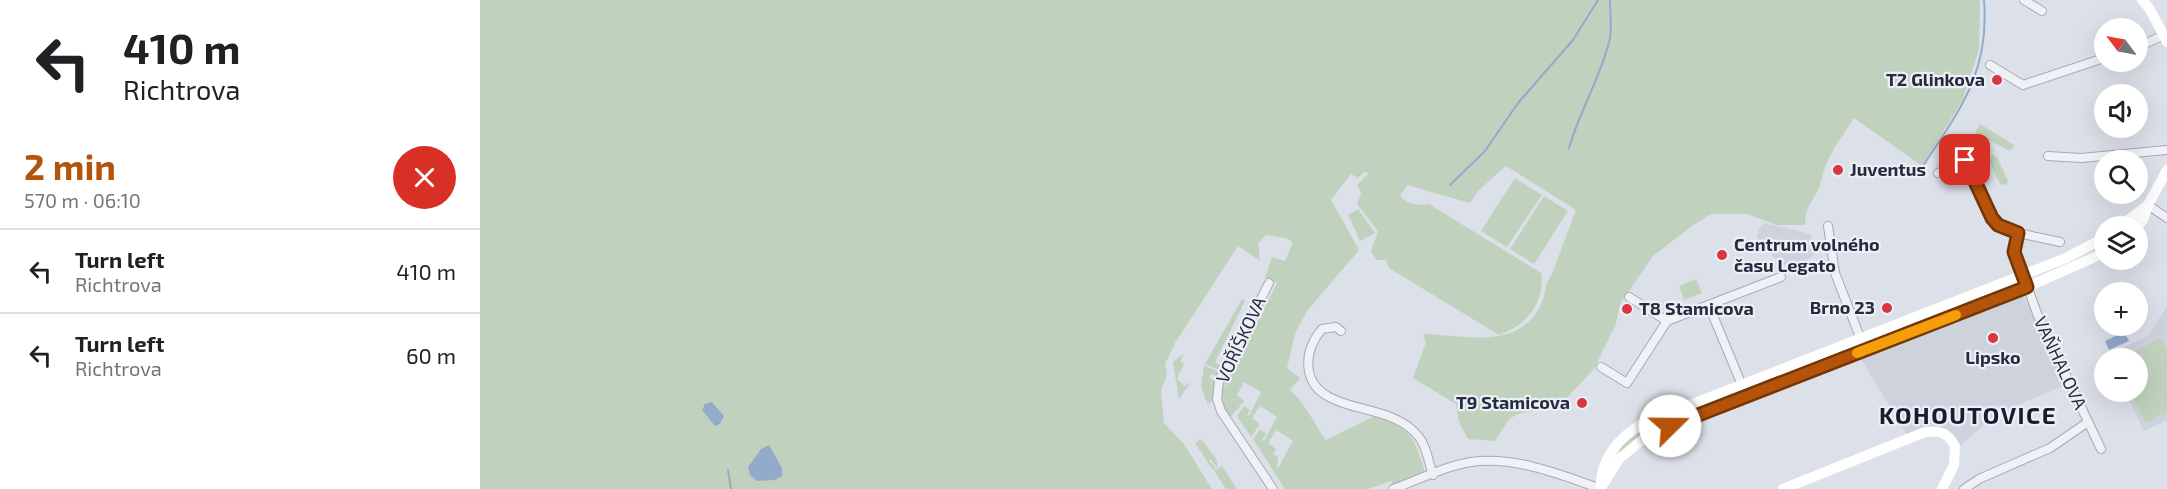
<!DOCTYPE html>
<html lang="en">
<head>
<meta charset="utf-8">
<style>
	body { margin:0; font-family:"Exo 2",sans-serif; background:#f6f6f6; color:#202124; height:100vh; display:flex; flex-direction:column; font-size:22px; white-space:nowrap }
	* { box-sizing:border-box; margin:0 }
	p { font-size:20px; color:#757577 }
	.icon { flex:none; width:33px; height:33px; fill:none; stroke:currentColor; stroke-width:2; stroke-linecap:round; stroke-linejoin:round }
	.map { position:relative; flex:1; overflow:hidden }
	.side { display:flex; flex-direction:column; background:#fff; width:480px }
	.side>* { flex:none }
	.hud { background:#fff; color:#202124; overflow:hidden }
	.needle { width:39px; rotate:302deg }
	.fabs { position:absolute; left:1614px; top:18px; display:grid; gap:12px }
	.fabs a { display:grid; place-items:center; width:54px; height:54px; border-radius:50%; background:#fff; box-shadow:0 6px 24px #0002; font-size:30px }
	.pin { position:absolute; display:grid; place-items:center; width:51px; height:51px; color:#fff; margin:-26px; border-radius:12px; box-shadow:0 3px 9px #0006 }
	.me { position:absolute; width:66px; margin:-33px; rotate:68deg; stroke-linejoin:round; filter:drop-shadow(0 0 4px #0008) }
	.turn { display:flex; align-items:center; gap:21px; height:126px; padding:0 24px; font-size:27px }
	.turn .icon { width:78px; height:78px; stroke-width:2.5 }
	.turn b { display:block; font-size:42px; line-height:51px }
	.round { display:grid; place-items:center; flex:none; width:63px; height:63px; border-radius:32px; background:#f6f6f6 }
	.headline { display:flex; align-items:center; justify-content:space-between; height:102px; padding:0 24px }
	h1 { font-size:36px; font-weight:700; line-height:45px; color:#b45309 }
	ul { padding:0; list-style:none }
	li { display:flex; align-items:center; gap:18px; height:84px; padding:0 24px; border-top:2px solid #e0e0e0 }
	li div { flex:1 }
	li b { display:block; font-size:22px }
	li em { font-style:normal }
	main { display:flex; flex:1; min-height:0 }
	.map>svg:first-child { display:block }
	.built { fill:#ced2dd }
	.green { fill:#c0d2bd; fill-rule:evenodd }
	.water { fill:#94aacb }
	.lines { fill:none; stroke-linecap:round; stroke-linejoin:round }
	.stream { stroke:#94aacb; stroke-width:2 }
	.street-casing { stroke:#a5aab5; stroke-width:10 }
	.street { stroke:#eff1f6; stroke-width:8 }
	.secondary { stroke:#fff; stroke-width:10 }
	.route-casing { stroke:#753606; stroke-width:15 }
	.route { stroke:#b45309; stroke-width:10 }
	.slow { stroke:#f59e0b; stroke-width:10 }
	.poi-dot { fill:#d83640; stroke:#eceff5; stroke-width:2 }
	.labels { text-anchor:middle; stroke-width:4.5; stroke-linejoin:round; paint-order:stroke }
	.poi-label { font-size:18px; font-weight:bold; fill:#252c3f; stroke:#eceff5; text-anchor:end }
	.street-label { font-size:18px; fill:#252c3f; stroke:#eceff5 }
	.district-label { font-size:24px; font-weight:bold; letter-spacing:1.5px; fill:#171d30; stroke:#eceff5 }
</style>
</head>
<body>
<main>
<section class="side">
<div class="hud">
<div class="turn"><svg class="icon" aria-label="left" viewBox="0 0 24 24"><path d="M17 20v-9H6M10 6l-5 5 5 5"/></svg><div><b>410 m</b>Richtrova</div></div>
</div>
<div class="headline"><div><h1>2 min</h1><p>570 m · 06:10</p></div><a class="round" style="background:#d93025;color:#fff"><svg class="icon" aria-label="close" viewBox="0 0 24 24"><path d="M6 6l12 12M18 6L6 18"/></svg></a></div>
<ul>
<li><svg class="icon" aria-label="left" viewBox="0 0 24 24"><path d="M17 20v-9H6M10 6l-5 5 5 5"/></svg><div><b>Turn left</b><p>Richtrova</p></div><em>410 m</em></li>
<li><svg class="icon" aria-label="left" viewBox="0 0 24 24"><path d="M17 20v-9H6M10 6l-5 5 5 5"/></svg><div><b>Turn left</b><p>Richtrova</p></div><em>60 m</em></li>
</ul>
</section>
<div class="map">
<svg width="1687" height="489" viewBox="0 0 1687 489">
	<rect width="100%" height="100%" fill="#dce0e8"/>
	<!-- built -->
	<g class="built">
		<polygon points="1284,223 1330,234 1336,253 1314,272 1306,264 1302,267 1276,236 1279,232 1277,230"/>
		<polygon points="1537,295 1543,297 1551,308 1586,385 1516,414 1479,447 1467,431 1427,435 1379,356"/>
		<polygon points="1687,306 1687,420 1664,431 1645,392 1658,392 1658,358 1629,358 1628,355 1669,335"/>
	</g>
	<!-- green -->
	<g class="green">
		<path d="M 0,0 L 1500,0 L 1499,50 L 1482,101 L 1442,166 L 1374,118 C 1361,138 1346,157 1341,181 C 1337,198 1325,204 1325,225 L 1297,225 L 1267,214 L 1231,214 L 1212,226 L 1173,256 L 1140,304 L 1136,324 L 1114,369 L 1079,406 L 1038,414 L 1029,419 L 1015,441 L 988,439 L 979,422 L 976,404 L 933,378 L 946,342 L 943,334 C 985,335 1037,351 1061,305 C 1066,294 1064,284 1072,274 L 1096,210 L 1026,166 L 998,191 L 990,203 L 927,185 L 920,196 C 928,204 938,206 949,204 L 1061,273 C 1066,302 1046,326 1019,335 L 909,268 L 906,260 L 897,260 L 891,251 L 898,231 L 877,204 L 881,193 L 877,185 L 889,173 L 884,172 L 878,178 L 871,174 L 851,200 L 879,250 L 827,311 L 815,334 L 807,368 L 820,378 L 810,390 C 822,399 836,426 846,440 L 895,416 C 935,431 934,439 947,477 L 914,488 L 911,481 L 888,489 L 805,489 L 773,439 L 780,429 L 786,434 L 782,439 L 784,441 L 797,417 L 780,406 L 772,418 L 780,424 L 771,437 L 757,416 L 764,406 L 770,410 L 767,415 L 769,416 L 781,392 L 764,382 L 757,395 L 764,401 L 750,418 C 744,408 740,398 742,387 L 755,381 L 742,386 L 744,379 L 750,377 L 797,283 L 785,278 L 792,257 L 805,261 L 813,243 L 806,238 L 786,235 L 778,243 L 780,261 L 758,246 L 695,343 L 685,364 L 687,374 L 681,391 L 684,423 L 704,444 L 732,489 L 0,489 ZM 796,430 L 813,441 L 797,470 L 798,457 L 793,454 L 796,449 L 788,443 Z"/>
		<polygon points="1500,124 1534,145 1530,151 1495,133"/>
		<polygon points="1512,155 1517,157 1528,181 1526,185 1520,184 1509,161"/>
		<polygon points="1035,178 1062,195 1027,247 1001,231"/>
		<polygon points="1064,196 1088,211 1054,264 1030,249"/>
		<polygon points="878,209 895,233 880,241 868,215"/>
		<polygon points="1216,279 1222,293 1204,300 1199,286"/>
		<polygon points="762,299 765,301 735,362 742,366 739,370 725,364"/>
		<polygon points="1681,338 1687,350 1687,412 1666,423 1650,392 1658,392 1658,358 1641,358"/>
		<polygon points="704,354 700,362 704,364 697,379 704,386 711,382 699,399 693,362"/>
		<polygon points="724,365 738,372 737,377 731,374 729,377 735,381 733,401 728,403 730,410 721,387"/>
		<polygon points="1253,394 1253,396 1163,433 1140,453 1137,449 1162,428"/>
		<polygon points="721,439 737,460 737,468 731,459 729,461 736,468 733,470 715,443"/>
		<polygon points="742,466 757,489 746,489 734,471"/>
	</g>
	<!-- water -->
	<g class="water">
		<polygon points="1644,332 1649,341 1629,350 1625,341"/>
		<polygon points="232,402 244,416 240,424 235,426 222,410 225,404"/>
		<polygon points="289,445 302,468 302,476 295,480 277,481 270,475 268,467 281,449"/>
	</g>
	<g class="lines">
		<!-- stream -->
		<g class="stream">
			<path d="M 1089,148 C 1099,112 1122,75 1130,38 C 1132,26 1130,12 1130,0"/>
			<path d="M 1443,166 C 1480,109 1510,72 1504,0"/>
			<polyline points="970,185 1005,151 1038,103 1093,40 1118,0"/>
			<polyline points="248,470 251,489"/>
		</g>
		<!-- street casing -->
		<g class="street-casing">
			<g id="street">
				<polyline points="1544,0 1562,11"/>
				<polyline points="1658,47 1684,35"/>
				<polyline points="1510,65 1543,85 1624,58"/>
				<polyline points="1568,156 1601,158 1687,150"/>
				<polyline points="1458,173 1485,160 1518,225 1538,233 1580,242"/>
				<polyline points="1668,205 1687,218"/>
				<polyline points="1348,226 1355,273 1385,350"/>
				<polyline points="1538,233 1535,252 1558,316 1621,449"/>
				<polyline points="789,283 739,381 737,399 741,411 793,489"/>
				<polyline points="1149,297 1187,321"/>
				<polyline points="1229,306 1266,395"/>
				<path d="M 861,331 L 856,327 L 842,329 C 824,350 821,382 849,397 C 876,412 916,409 938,436 C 946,444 949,464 953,475"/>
				<polyline points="1121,367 1147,383 1187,321 1301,277"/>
				<path d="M 913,489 C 938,480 965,466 991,462 C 1034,456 1080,474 1121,489"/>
				<polyline points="1484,489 1499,479 1570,448 1608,422"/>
			</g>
		</g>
		<!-- street -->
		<use href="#street" class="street"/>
		<!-- secondary -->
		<g class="secondary">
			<polyline points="1662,0 1669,8 1687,42"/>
			<polyline points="1640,226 1668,205"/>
			<polyline points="1657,226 1663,220 1668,205 1687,170"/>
			<polyline points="1122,486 1139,459 1168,435 1547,287 1624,253"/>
			<path d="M 1121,489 C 1119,460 1140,436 1164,423 L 1586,258 L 1624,238"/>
			<path d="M 1303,489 L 1445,432 C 1460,430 1468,433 1475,446 L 1474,465 L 1462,489"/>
		</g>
	</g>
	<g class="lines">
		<!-- route casing -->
		<g class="route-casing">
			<polyline id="route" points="1190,426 1547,287 1534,252 1538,233 1518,225 1512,218 1485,160"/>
		</g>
		<!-- route -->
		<use href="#route" class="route"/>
		<!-- slow -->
		<polyline class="slow" points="1377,353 1476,315"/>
	</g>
	<!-- markers -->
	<g class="poi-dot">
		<circle cx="1517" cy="80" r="6"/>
		<circle cx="1358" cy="170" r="6"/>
		<circle cx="1242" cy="255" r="6"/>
		<circle cx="1407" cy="308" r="6"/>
		<circle cx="1147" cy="309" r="6"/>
		<circle cx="1513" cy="338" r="6"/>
		<circle cx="1102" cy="403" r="6"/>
	</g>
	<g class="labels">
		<!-- poi labels -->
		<g class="poi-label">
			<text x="1505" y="86">T2 Glinkova</text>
			<text x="1370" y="176" text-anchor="start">Juventus</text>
			<text x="1254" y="251" text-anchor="start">Centrum volného<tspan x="1254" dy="21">času Legato</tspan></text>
			<text x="1395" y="314">Brno 23</text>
			<text x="1159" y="315" text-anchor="start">T8 Stamicova</text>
			<text x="1513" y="364" text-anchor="middle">Lipsko</text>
			<text x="1090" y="409">T9 Stamicova</text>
		</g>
		<!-- street labels -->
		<g class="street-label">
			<text transform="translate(761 340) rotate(-65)" y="6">VOŘÍŠKOVA</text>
			<text transform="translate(1580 363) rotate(65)" y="6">VAŇHALOVA</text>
		</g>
		<!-- district labels -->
		<g class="district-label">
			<text x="1488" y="424">KOHOUTOVICE</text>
		</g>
	</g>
</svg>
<div class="fabs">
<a><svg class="needle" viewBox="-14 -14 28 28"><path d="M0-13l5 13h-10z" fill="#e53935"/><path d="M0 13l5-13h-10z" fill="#757577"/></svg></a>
<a><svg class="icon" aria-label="sound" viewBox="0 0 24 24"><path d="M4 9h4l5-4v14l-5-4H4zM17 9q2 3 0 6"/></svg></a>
<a><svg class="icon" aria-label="search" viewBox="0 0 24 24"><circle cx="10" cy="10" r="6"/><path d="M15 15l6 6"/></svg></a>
<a><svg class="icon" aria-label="layers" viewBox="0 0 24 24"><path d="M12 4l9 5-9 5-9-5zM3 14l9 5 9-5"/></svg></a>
<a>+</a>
<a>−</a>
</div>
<div class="pin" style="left:1485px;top:160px;background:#d93025"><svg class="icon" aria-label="arrive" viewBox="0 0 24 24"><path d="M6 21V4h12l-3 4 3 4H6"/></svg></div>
<svg class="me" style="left:1190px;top:426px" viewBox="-20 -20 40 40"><circle r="19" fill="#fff"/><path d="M0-13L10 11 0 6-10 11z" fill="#b45309"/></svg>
</div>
</main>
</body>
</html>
